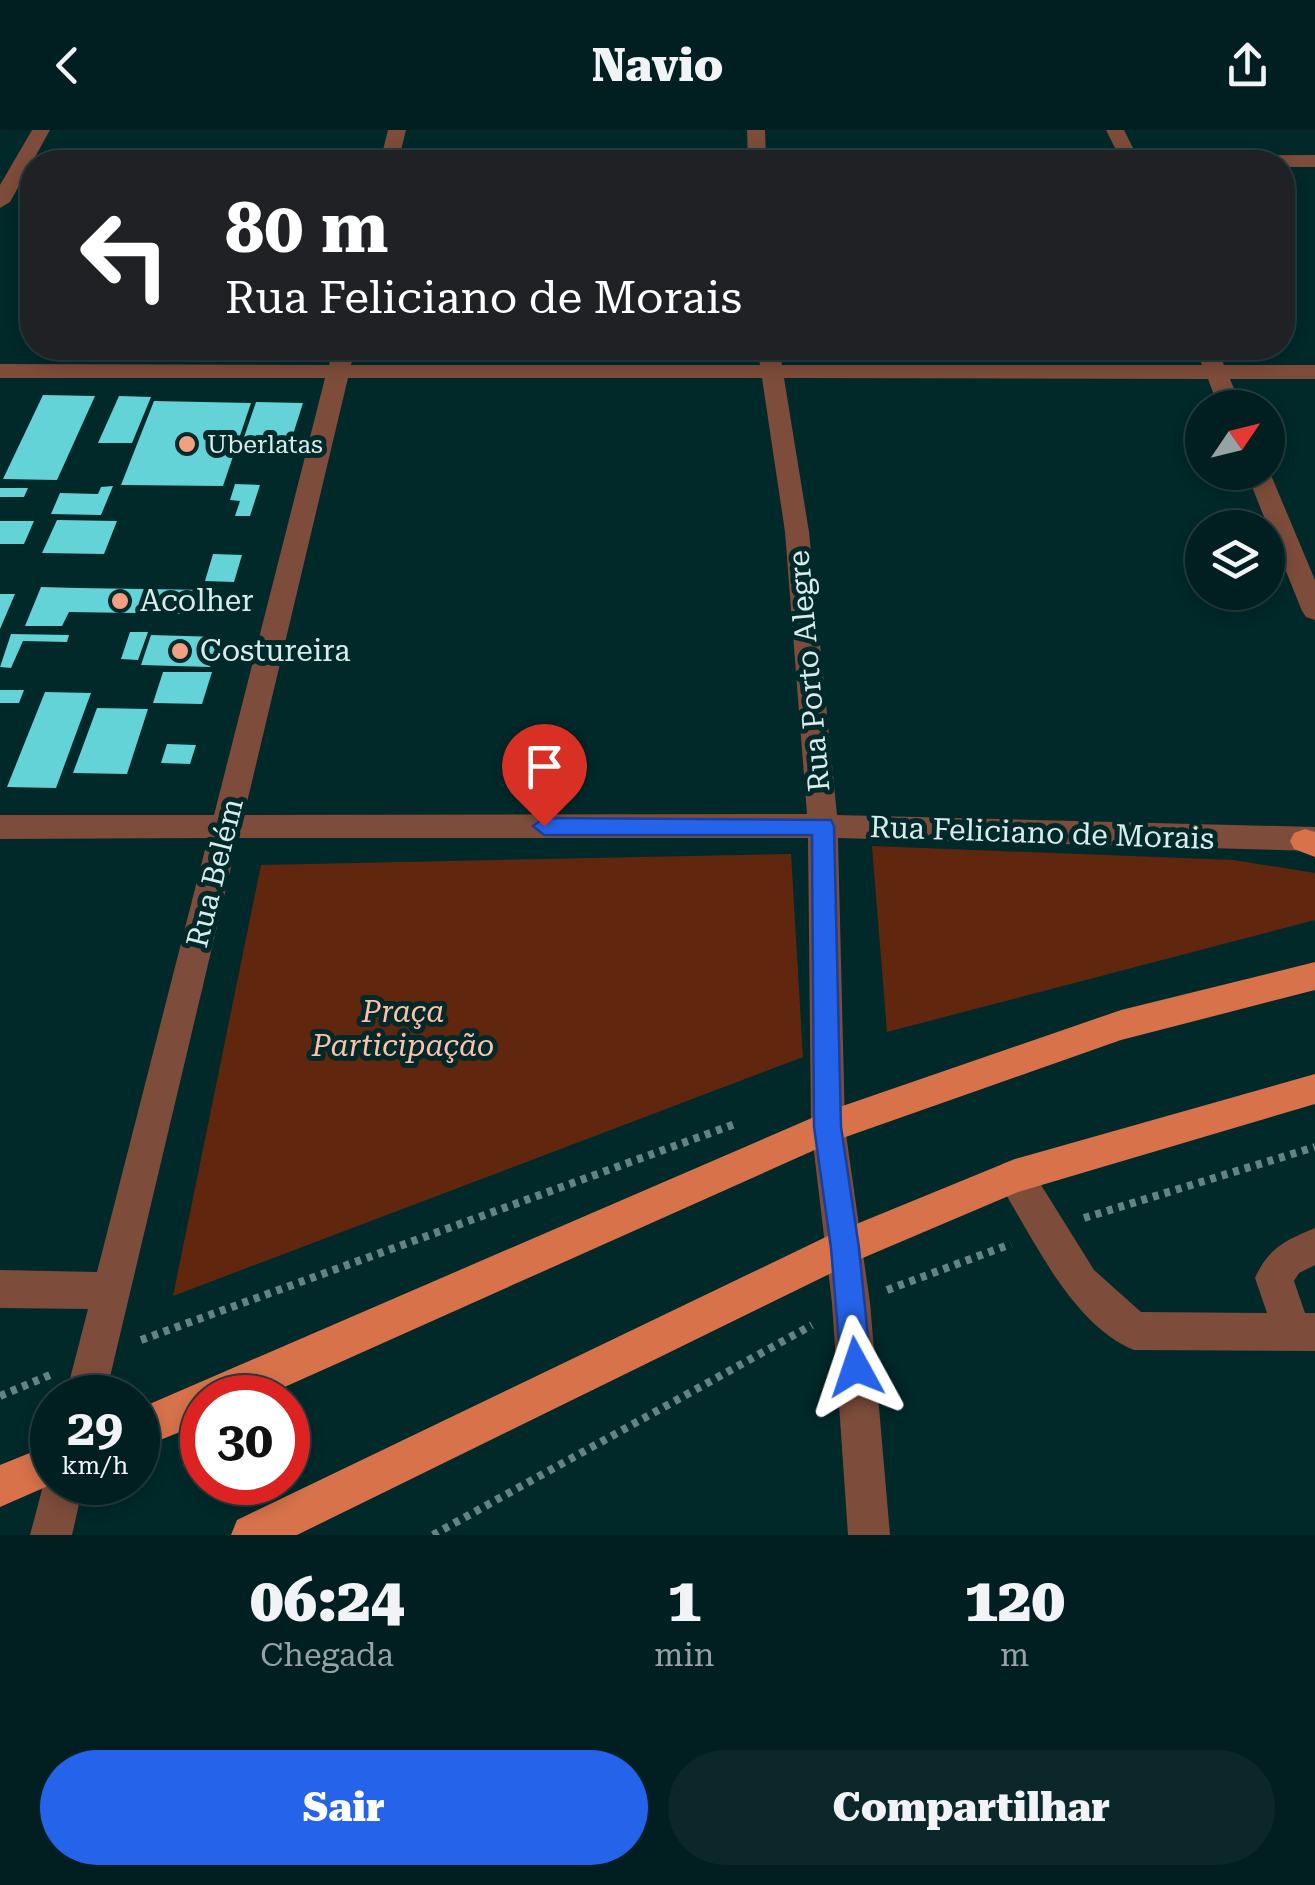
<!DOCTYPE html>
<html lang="pt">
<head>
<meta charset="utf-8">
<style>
	body { margin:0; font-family:"Roboto Serif",serif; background:#0b2729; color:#f1f3f6; height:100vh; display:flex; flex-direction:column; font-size:38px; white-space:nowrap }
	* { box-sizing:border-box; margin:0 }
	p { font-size:32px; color:#96a2a5 }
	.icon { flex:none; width:55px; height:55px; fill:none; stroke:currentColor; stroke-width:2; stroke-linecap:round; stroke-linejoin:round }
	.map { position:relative; height:1405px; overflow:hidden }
	.side { display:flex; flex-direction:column; background:#011f20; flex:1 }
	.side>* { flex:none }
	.guide { position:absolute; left:20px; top:20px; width:1275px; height:210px; border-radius:40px; box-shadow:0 5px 15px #0003,0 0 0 2px #233d3e; background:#202124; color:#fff; overflow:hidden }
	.needle { width:65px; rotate:55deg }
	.buttons { position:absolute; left:1185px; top:260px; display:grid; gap:20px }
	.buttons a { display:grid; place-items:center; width:100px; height:100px; border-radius:50%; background:#011f20; box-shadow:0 5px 15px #0003,0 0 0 2px #233d3e; font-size:50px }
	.speed { position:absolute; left:30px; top:1245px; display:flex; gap:20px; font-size:50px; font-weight:700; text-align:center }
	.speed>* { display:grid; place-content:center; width:130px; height:130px; border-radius:50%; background:#011f20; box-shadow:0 5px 15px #0003,0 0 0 2px #233d3e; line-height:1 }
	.speed small { font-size:25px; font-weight:400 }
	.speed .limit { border:15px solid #d22; background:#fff; color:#111 }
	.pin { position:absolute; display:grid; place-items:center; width:85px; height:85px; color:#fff; margin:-102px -42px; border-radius:50% 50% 50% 0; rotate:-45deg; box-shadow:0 0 10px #0007 }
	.pin .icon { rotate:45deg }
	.me { position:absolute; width:110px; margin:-55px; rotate:355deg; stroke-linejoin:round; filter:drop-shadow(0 0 8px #0008) }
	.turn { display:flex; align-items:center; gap:35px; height:210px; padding:0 40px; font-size:45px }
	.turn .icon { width:130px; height:130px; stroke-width:2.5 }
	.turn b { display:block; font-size:70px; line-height:85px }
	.eta { display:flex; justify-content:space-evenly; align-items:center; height:170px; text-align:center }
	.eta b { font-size:60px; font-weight:800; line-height:70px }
	.button { display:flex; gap:20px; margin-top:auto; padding:20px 40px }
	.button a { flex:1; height:115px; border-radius:60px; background:#2563eb; color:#fff; font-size:40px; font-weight:800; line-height:115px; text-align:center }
	.button a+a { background:#0b2729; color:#f1f3f6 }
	header { display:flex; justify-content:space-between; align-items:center; height:130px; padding:0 40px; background:#011f20; font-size:45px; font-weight:800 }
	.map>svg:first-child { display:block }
	.green { fill:#61270e }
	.building { fill:#63d3d7 }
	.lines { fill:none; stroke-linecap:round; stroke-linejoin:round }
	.path { stroke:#648383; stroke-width:8; stroke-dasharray:6 6; stroke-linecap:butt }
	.minor { fill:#7d4c3a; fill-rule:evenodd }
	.major { fill:#d7724b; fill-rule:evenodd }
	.route { fill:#2563eb; stroke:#184099; stroke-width:2.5 }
	.poi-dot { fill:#f2a081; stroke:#01292a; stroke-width:4 }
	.labels { text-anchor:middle; stroke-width:10; stroke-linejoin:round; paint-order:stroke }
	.far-poi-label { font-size:25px; fill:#d8ecec; stroke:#01292a; text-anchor:start }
	.poi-label { font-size:30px; fill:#d8ecec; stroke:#01292a; text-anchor:start }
	.street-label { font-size:30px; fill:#d8ecec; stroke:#01292a }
	.park-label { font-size:30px; font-style:italic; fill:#ffc0a9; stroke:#01292a }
</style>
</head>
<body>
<header><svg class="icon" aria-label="back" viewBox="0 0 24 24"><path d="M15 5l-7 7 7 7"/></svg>Navio<svg class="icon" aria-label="share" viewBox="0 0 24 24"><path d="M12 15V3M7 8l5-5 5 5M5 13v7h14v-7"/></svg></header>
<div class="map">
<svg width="1315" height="1405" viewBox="0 0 1315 1405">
	<rect width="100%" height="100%" fill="#01292a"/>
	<!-- green -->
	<g class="green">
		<polygon points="872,716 1233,730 1315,743 1315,790 887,902"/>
		<polygon points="791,724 803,927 173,1166 261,735"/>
	</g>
	<!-- building -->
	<g class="building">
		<polygon points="43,265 95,266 57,350 3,349"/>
		<polygon points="119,266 151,267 132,313 98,313"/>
		<polygon points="154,271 251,273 223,356 121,355"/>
		<polygon points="256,272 303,273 289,317 241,316"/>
		<polygon points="235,354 260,355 250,386 235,386 240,371 230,370"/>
		<polygon points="113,356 101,385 51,384 60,363 98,364 101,357"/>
		<polygon points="0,358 28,358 24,367 0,367"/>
		<polygon points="57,390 117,391 104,424 42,423"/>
		<polygon points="0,391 34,391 24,414 0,414"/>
		<polygon points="213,424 242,425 234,452 205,451"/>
		<polygon points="41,457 78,458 208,460 200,484 69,482 62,496 25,496"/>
		<polygon points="0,464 15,464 0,499"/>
		<polygon points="130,502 148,502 138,530 121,529"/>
		<polygon points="11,504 69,505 67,512 23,511 11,538 0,537"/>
		<polygon points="151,505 219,507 210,537 141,535"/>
		<polygon points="163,542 212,542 202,574 153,573"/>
		<polygon points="0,560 24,560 19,573 0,573"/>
		<polygon points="45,562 91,563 56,658 7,657"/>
		<polygon points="97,578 148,579 127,644 73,643"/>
		<polygon points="167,614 196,615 190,634 161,633"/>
	</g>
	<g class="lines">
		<!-- path -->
		<g class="path">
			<polyline points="1084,1088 1315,1017"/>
			<polyline points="887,1160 1011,1114"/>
			<polyline points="141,1210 735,994"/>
			<polyline points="0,1266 50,1245"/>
			<polyline points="433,1405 812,1195"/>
		</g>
		<!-- minor -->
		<g class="minor">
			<polygon points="32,0 50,0 10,72 0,78 0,55"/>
			<polygon points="388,0 406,0 398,32 380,32"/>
			<polygon points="747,0 765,0 766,32 748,32"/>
			<polygon points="1106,0 1124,0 1137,26 1315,25 1315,37 1282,37 1282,32 1122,32"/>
			<path d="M 333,218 L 355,218 L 351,235 L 760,235 L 757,218 L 779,218 L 782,235 L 1202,235 L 1195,218 L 1217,218 L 1224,235 L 1315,235 L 1315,249 L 1230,249 L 1242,278 L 1219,278 L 1208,249 L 784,248 L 809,402 L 837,685 L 1315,697 L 1315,721 L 838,708 L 845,997 L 870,1173 L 890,1405 L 848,1405 L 832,1173 L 811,997 L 808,708 L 238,708 L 105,1268 L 65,1268 L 88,1179 L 0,1178 L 0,1140 L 97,1142 L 208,708 L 0,709 L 0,685 L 214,685 L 325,248 L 0,248 L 0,234 L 329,235 ZM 348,248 L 762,248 L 785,402 L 807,684 L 244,685 Z"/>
			<polygon points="1268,338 1315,450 1315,490 1306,487 1302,481 1246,342 1268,342"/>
			<path d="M 1015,1029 L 1028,1034 L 1094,1140 L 1141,1182 L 1267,1183 L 1255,1148 C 1268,1118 1286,1110 1315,1098 L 1315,1135 L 1299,1143 L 1294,1151 L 1305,1183 L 1315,1183 L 1315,1221 L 1134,1220 C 1073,1195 1035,1112 1002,1058 L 997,1046 L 1002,1034 Z"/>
			<polygon points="52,1336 52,1352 84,1352 72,1405 30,1405 44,1352"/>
		</g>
		<!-- major -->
		<g class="major">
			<polygon points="1305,699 1315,702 1315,727 1294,719 1290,711 1294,703"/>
			<polygon points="1315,832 1315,860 1121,910 837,1010 260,1268 202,1268 202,1293 138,1319 138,1279 828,981 1121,880"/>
			<polygon points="1315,944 1315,974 1018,1062 858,1130 297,1405 231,1405 237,1390 832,1104 1015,1029"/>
			<polygon points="52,1314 52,1352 57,1352 0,1377 0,1335"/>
		</g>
	</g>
	<!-- route -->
	<polygon class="route" points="544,688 831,690 834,696 841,997 859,1118 871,1237 866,1247 856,1252 845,1247 841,1237 831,1118 814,997 812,705 544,705 533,696"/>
	<!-- markers -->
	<g class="poi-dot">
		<circle cx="187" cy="314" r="10"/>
		<circle cx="120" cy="471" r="10"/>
		<circle cx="180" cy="521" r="10"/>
	</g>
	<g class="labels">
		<!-- far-poi labels -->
		<g class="far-poi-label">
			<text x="207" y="323">Uberlatas</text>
		</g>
		<!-- poi labels -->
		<g class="poi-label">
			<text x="140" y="481">Acolher</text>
			<text x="200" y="531">Costureira</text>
		</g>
		<!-- street labels -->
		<g class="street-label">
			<text transform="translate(809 541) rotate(-95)" y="10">Rua Porto Alegre</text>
			<text transform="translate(1042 703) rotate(2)" y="10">Rua Feliciano de Morais</text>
			<text transform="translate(215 743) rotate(-76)" y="10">Rua Belém</text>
		</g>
		<!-- park labels -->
		<g class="park-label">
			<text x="403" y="892">Praça<tspan x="403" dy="34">Participação</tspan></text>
		</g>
	</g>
</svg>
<div class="buttons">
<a><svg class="needle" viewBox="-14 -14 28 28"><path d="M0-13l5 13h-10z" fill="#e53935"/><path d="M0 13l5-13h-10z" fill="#96a2a5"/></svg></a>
<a><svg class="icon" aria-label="layers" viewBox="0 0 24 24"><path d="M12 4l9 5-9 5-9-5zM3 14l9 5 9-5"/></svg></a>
</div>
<div class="speed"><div>29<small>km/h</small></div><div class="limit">30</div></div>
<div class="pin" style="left:544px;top:696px;background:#d93025"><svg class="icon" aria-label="arrive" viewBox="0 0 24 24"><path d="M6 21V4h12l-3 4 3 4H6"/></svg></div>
<svg class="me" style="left:856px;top:1237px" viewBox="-20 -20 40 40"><path d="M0-17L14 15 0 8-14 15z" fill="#2563eb" stroke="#fff" stroke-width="4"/></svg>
<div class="guide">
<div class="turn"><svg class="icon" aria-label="left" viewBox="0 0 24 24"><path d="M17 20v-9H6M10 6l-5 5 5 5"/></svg><div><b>80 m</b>Rua Feliciano de Morais</div></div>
</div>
</div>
<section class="side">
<div class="eta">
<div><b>06:24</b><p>Chegada</p></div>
<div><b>1</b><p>min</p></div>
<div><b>120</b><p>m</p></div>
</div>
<div class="button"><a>Sair</a><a>Compartilhar</a></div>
</section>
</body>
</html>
